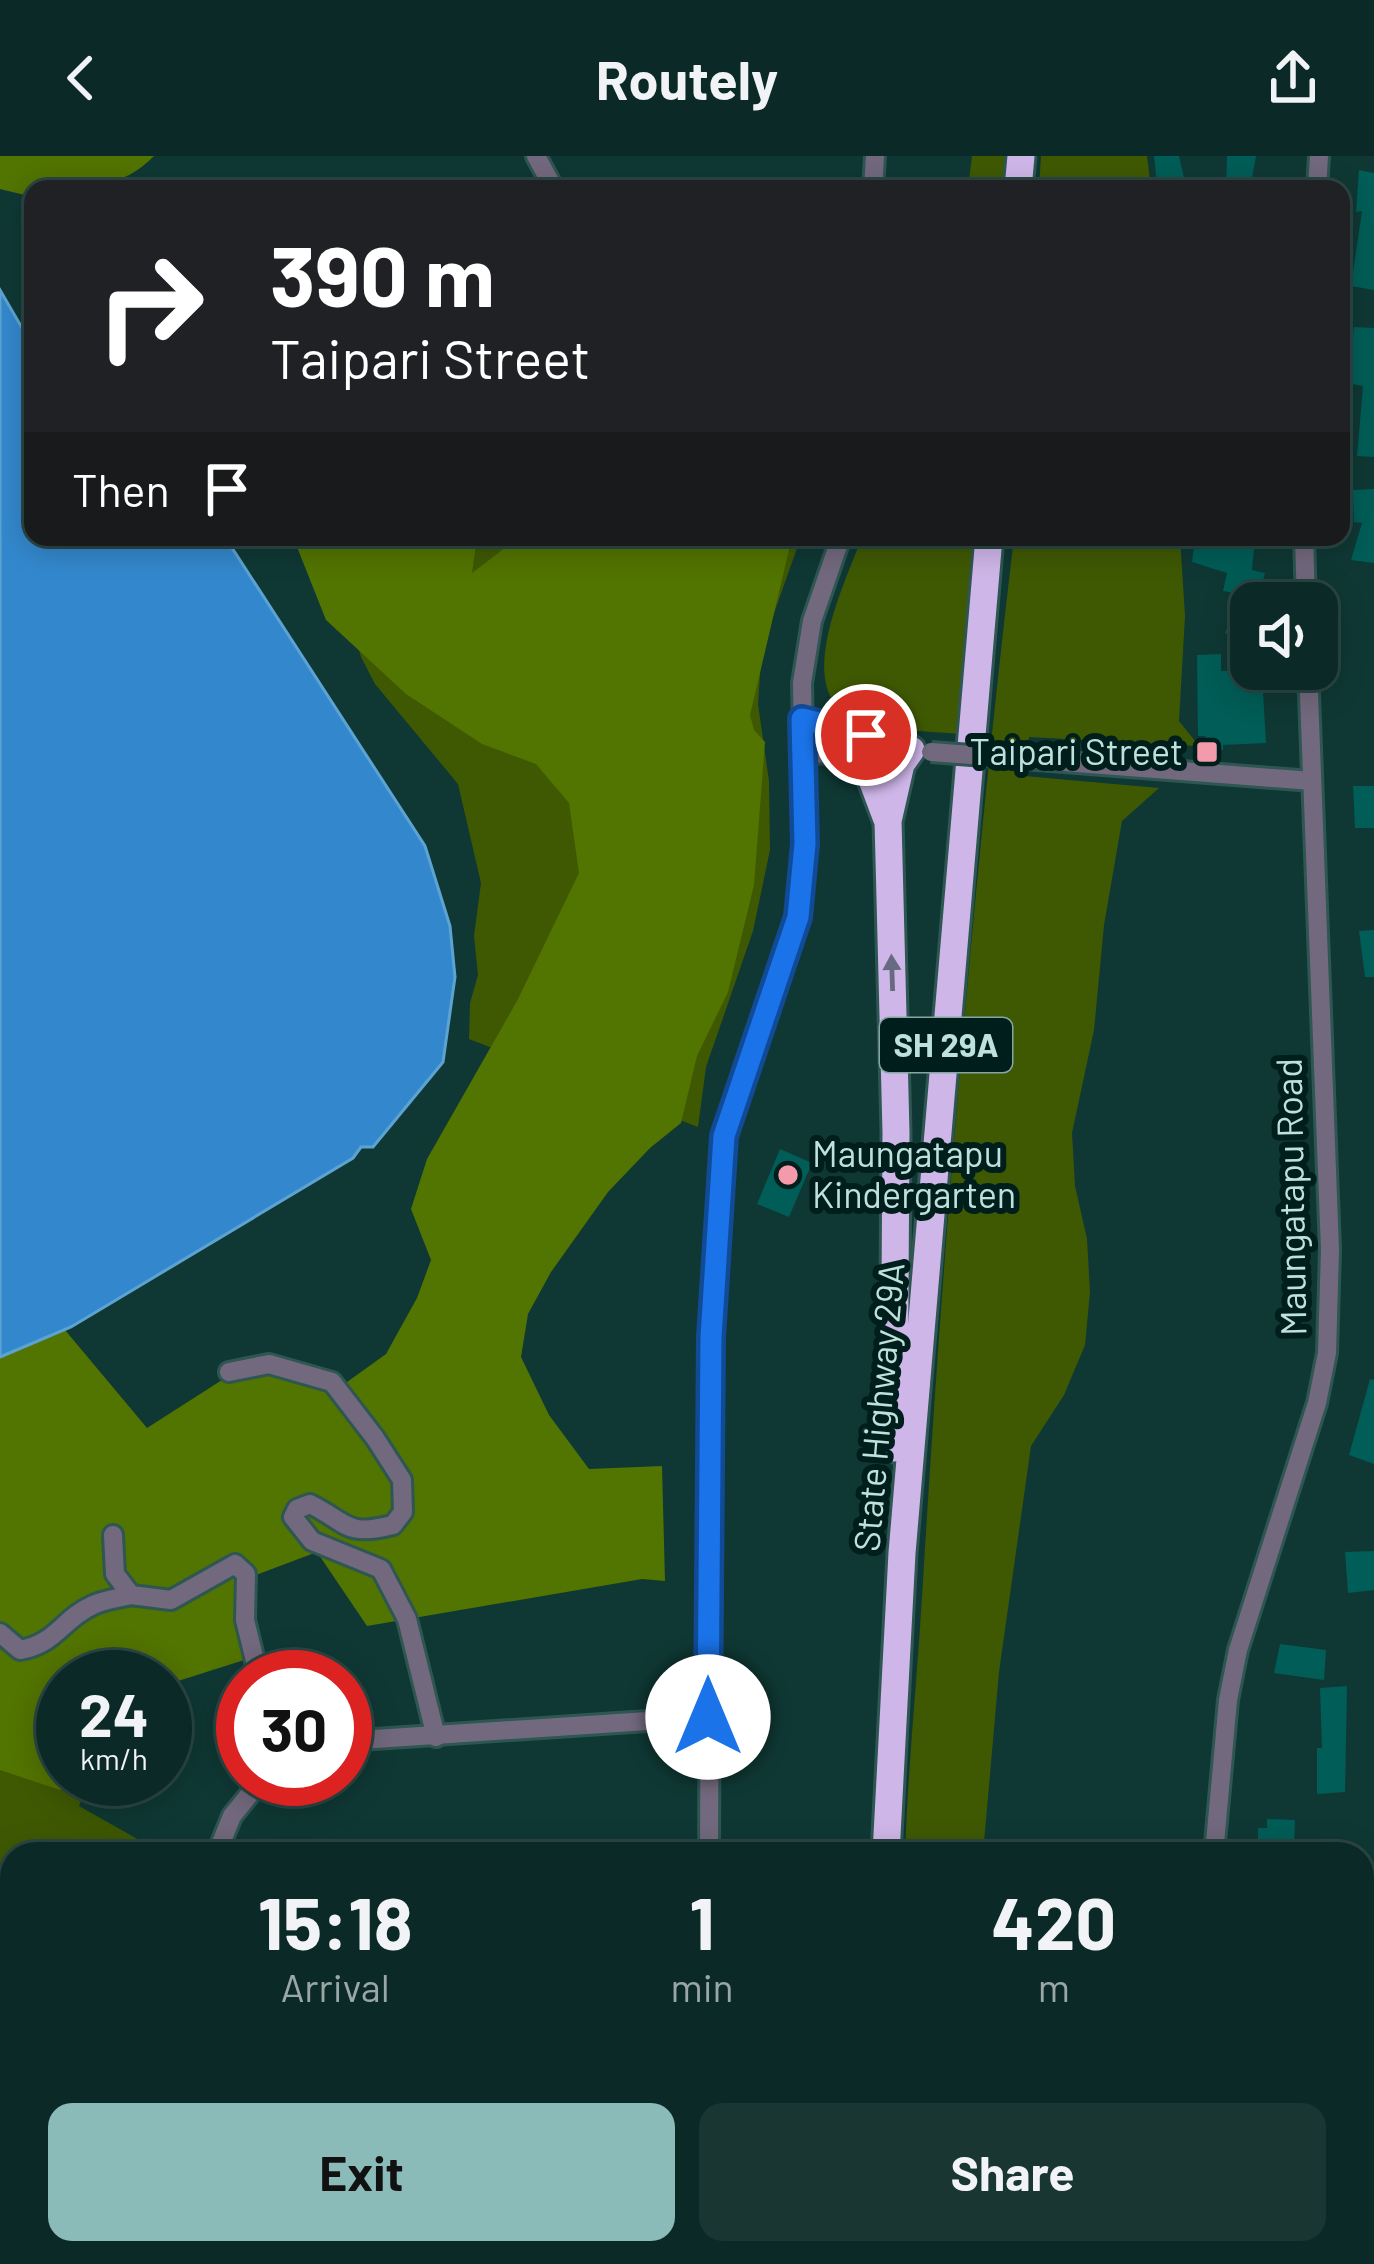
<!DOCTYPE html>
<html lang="en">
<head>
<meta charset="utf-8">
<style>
	body { margin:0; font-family:Barlow,sans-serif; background:#193633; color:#f1f3f6; height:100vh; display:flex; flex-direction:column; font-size:45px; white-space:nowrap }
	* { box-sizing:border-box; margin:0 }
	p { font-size:39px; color:#9aa7a7 }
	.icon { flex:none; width:66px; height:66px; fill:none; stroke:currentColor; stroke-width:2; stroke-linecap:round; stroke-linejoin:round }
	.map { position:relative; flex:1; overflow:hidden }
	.details { position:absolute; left:0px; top:1686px; width:1374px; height:423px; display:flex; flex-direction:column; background:#0b2a27; border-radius:36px 36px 0 0; box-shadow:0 6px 30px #0003,0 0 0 3px #2b4644 }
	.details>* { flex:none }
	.hud { position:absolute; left:24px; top:24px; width:1326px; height:366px; border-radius:24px; box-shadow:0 6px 30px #0003,0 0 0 3px #2b4644; background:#202124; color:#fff; overflow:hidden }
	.tools { position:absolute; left:1230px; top:426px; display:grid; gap:24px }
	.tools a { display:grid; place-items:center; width:108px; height:108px; border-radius:24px; background:#0b2a27; box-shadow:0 6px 30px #0003,0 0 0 3px #2b4644; font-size:60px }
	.speed { position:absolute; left:36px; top:1494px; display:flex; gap:24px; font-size:60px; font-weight:700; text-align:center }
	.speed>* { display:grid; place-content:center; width:156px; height:156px; border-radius:50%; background:#0b2a27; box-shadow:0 6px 30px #0003,0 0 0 3px #2b4644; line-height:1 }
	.speed small { font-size:30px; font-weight:400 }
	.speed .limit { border:18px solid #d22; background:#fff; color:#111 }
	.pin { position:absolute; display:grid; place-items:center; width:102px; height:102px; color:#fff; margin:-51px; border:6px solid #fff; border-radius:50%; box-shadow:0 3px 12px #0007 }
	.me { position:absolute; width:132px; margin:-66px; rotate:0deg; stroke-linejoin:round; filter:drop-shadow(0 0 9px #0008) }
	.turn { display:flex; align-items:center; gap:42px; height:252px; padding:0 48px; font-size:54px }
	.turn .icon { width:156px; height:156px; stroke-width:2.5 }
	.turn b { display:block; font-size:84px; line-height:102px }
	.then { display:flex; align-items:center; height:114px; padding:0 48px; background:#0003; gap:24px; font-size:45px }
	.eta { display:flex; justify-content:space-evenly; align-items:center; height:204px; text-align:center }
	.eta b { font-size:72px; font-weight:700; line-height:84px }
	.button { display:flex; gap:24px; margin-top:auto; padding:24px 48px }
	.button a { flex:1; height:138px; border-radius:24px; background:#8bbbb9; color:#111; font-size:48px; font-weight:700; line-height:138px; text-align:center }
	.button a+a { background:#193633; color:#f1f3f6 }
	header { display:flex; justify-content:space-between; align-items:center; height:156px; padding:0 48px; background:#0b2a27; font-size:54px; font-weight:700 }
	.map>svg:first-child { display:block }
	.green { fill:#3f5903 }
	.forest { fill:#527400 }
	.water { fill:#3388cd; stroke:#5da3d2; stroke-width:3 }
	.building { fill:#005d57 }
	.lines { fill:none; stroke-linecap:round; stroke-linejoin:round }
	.minor-casing { stroke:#2e5652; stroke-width:24 }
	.highway-casing { stroke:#2e5652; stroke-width:33 }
	.minor { stroke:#73697e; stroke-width:18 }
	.highway { stroke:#cfb6e9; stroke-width:27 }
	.minor-bridge-casing { stroke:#2e5652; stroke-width:24; stroke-linecap:butt }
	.minor-bridge { stroke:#73697e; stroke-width:18 }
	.oneway { fill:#686a82 }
	.route-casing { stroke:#114b97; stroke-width:30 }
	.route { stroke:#1a73e8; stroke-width:21 }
	.poi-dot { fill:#f39aab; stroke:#001e1b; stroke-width:4.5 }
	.labels { text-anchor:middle; stroke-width:12; stroke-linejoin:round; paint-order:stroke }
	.shield { fill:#001e1b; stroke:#85a6a3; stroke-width:3 }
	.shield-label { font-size:33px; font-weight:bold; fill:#bee1dd }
	.poi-label { font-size:36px; fill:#bee1dd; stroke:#001e1b; text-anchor:end }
	.street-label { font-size:36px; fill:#bee1dd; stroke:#001e1b }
</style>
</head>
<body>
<header><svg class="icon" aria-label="back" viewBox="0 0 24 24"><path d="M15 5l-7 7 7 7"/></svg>Routely<svg class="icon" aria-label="share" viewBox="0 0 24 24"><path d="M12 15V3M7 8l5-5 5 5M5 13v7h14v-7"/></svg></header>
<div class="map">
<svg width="1374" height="2108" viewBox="0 0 1374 2108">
	<rect width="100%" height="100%" fill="#0f3834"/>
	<!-- green -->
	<g class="green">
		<polygon points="972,0 1008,0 1005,33 968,33"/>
		<polygon points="1041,0 1147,0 1151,33 1039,33"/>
		<polygon points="365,381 801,381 762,491 758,548 769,625 770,694 753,775 706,911 698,971 469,883 470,847 478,819 474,780 481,727 458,628 375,528 361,501 356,483"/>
		<path d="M 862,381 L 977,381 L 961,578 C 931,575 867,575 843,556 C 798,520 847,423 862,381 Z"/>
		<path d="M 1014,381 L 1180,381 L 1185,460 L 1179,565 L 1199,590 L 1029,581 L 1024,620 L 1159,632 L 1122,665 L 1104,769 L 1094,874 L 1072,977 L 1075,1030 L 1087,1083 L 1090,1136 L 1085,1189 L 1064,1239 L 1031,1290 L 999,1516 L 983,1698 L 905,1698 C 908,1607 918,1516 923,1425 C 944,1076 973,728 1014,381 Z"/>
		<polygon points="0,1545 63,1623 89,1623 79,1650 164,1698 12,1698 12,2070 0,2063"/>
		<polygon points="913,2097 1005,2097 1010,2108 914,2108"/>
	</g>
	<!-- forest -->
	<g class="forest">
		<path d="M 0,0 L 154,0 C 120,35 79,33 33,33 L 33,41 L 0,33 Z"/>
		<polygon points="293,381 477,381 472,417 519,381 792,381 750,559 754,574 765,586 754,729 728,836 697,900 681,967 650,992 608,1036 551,1116 528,1158 521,1201 549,1259 589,1313 662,1310 665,1425 642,1423 367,1470 317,1396 245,1423 260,1499 175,1526 165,1536 165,1521 63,1521 63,1623 72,1623 60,1634 0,1614 0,1201 65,1174 147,1272 222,1224 293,1203 336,1234 386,1198 417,1142 431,1104 411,1053 427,1003 517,845 579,717 569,647 536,608 482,588 406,538 326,464"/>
	</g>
	<!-- water -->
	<polygon class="water" points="0,134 25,177 33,183 33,381 225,381 425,690 450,770 455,821 443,906 373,991 361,991 353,1002 71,1171 0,1201"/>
	<!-- building -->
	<g class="building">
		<polygon points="1154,0 1179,0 1184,22 1157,28"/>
		<polygon points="1227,0 1256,0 1250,33 1226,33"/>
		<polygon points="1359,14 1374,17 1374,134 1351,130 1362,55 1356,56"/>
		<polygon points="1354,171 1374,172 1374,301 1357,300 1363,230 1347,227"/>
		<polygon points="1374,333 1374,407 1351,404 1362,367 1354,366 1353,334"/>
		<polygon points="1195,381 1255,381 1252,414 1265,417 1260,436 1242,428 1240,438 1223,435 1227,417 1192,406"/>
		<polygon points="1235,455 1251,460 1251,485 1225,477"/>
		<polygon points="1221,498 1221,515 1271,513 1271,536 1263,536 1266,587 1223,589 1223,594 1207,595 1205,580 1198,580 1197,499"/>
		<polygon points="1353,630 1374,630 1374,672 1355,672"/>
		<polygon points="1374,774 1374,821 1365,821 1359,775"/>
		<polygon points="780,993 812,1007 789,1061 757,1048"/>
		<polygon points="1370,1223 1374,1224 1374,1308 1349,1299"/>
		<polygon points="1374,1395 1374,1434 1348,1437 1345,1396"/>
		<polygon points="1280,1488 1326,1494 1324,1524 1274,1517"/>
		<polygon points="1347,1530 1345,1636 1317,1638 1317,1592 1322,1592 1320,1532"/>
		<polygon points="1267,1663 1295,1664 1294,1690 1258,1691 1258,1672 1267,1672"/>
	</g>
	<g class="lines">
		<!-- minor casing -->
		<g class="minor-casing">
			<g id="minor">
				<polyline points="536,0 554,33"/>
				<polyline points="873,33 875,0"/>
				<polyline points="1317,33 1319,0"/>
				<polyline points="1304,381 1306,447"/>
				<polyline points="802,564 903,587 911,594"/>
				<polyline points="804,598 913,595"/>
				<polyline points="1051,605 1312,625"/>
				<path d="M 229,1216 L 269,1208 L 332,1226 L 375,1282 L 402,1324 L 403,1356 L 393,1369 C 345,1381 348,1367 310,1348 L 297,1353 L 293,1361 L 312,1385 L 381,1413 L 407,1463 L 436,1581"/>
				<polyline points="113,1379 115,1418 131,1439 171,1444 235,1408 246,1418 245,1464 259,1521"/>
				<path d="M 0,1477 L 20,1494 C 56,1488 62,1463 93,1449 C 104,1444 119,1442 131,1439"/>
				<polyline points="345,1585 708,1561"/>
				<polyline points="219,1692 232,1660 262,1623"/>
				<polyline points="709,1698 711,1181 724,979 745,909 788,799 798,761 805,688 802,527 812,465 841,381"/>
				<polyline points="1214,1698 1228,1544 1238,1494 1317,1247 1327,1197 1330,1094 1308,513"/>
				<polyline points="717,2097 717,2108"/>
				<polyline points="1326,2097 1332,2108"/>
				<polyline points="304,2108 310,2097"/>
			</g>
		</g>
		<!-- highway casing -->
		<g class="highway-casing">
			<g id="highway">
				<polyline points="1018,33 1021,0"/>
				<polyline points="862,597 886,661"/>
				<polyline points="894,1292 896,976 888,665 901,608 911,594"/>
				<polyline points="886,1698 902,1397 989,381"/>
				<polyline points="892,2097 894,2108"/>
				<polyline points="1061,2108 1067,2097"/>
			</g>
		</g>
		<!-- minor -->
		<use href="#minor" class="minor"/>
		<!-- highway -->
		<use href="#highway" class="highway"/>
		<!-- minor-bridge casing -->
		<g class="minor-bridge-casing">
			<polyline id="minor-bridge" points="931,596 1051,605"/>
		</g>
		<!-- minor-bridge -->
		<use href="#minor-bridge" class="minor-bridge"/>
	</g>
	<!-- one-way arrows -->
	<defs><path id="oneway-solid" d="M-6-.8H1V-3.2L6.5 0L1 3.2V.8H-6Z" transform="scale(3)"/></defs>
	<use class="oneway" href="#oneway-solid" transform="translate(892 817) rotate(-92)"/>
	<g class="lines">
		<!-- route casing -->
		<g class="route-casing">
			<polyline id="route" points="708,1561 711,1181 724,980 798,761 805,688 802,563 866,579"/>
		</g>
		<!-- route -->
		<use href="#route" class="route"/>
	</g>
	<!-- markers -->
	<g class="poi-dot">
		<rect x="1195" y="584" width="24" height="24" rx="6"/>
		<circle cx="788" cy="1019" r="12"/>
	</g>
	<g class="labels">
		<!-- shield labels -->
		<rect class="shield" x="880" y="862" width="132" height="54" rx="9"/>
		<g class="shield-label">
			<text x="946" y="901">SH 29A</text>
		</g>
		<!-- poi labels -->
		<g class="poi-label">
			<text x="1183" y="609">Taipari Street</text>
			<text x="812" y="1011" text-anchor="start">Maungatapu<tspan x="812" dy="41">Kindergarten</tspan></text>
		</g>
		<!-- street labels -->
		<g class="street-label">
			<text transform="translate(1291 1041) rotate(-91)" y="13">Maungatapu Road</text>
			<text transform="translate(879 1251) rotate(-85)" y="13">State Highway 29A</text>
		</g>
	</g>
</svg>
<div class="tools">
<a><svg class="icon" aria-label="sound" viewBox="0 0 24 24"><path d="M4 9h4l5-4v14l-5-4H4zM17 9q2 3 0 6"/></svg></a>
</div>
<div class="speed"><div>24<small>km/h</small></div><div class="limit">30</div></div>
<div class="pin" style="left:866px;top:579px;background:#d93025"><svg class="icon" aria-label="arrive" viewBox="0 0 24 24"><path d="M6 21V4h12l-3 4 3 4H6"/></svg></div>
<svg class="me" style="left:708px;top:1561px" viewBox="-20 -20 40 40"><circle r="19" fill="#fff"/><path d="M0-13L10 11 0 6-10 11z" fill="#1a73e8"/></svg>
<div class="hud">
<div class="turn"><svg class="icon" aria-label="right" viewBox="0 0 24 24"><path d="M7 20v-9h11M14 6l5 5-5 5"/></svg><div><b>390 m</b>Taipari Street</div></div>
<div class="then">Then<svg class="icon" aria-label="arrive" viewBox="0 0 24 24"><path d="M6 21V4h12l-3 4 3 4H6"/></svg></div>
</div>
<section class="details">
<div class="eta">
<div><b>15:18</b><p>Arrival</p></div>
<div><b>1</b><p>min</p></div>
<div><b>420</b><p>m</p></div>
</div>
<div class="button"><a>Exit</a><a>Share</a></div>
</section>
</div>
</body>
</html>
